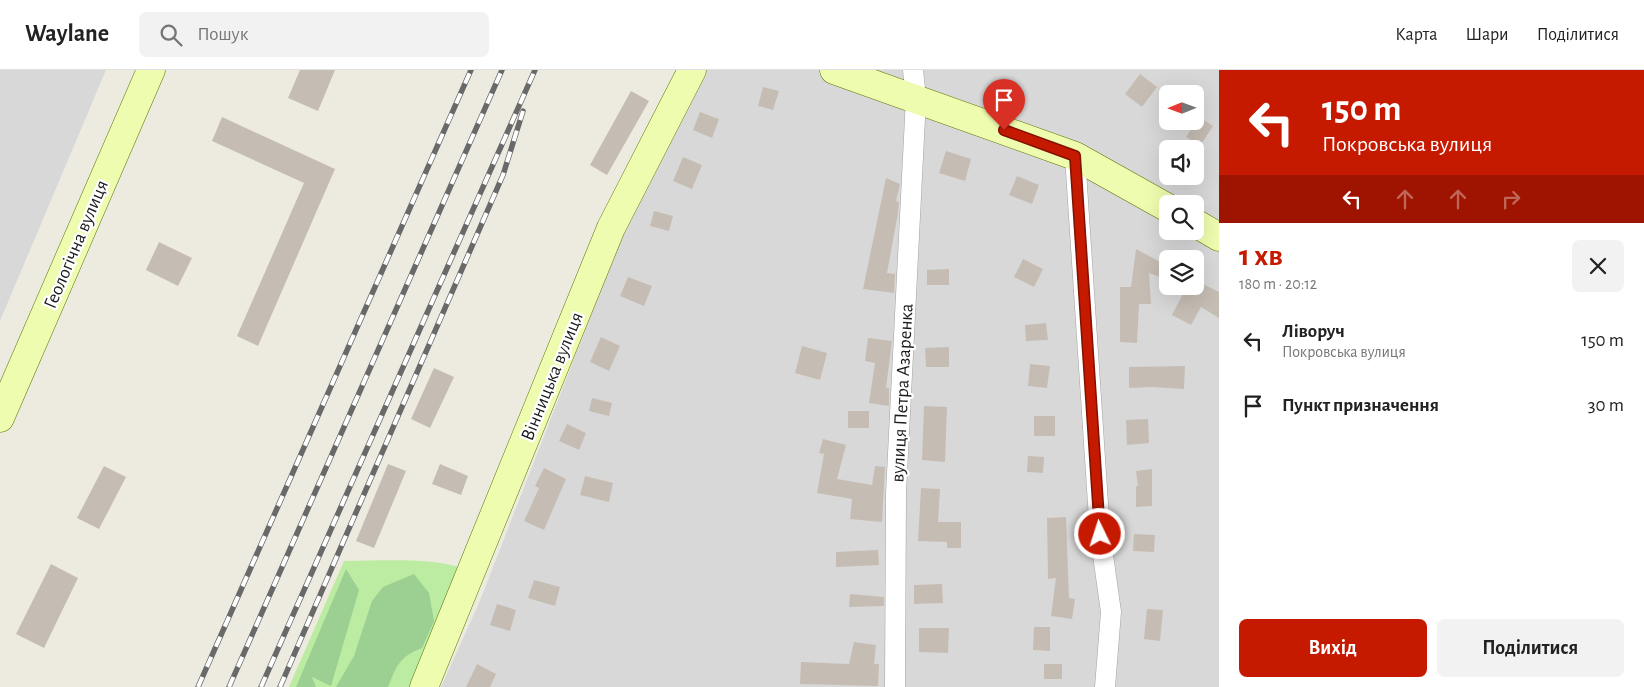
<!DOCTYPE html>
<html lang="uk">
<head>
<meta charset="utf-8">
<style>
	body { margin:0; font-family:"Alegreya Sans",sans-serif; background:#f2f2f2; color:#222; height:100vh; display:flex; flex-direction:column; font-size:19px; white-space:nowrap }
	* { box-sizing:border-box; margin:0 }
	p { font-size:16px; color:#767676 }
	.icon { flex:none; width:28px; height:28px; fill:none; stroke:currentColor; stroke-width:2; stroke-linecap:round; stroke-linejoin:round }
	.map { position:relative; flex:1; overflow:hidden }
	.drawer { display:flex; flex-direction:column; background:#fff; width:425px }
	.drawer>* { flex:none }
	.guide { background:#c61a00; color:#fff; overflow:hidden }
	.needle { width:32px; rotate:269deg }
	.controls { position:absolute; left:1159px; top:15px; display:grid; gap:10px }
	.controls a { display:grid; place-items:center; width:45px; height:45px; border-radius:8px; background:#fff; box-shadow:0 5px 20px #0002; font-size:25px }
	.pin { position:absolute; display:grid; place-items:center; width:42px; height:42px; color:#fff; margin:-51px -21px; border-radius:50% 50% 50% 0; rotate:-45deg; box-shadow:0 0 5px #0007 }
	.pin .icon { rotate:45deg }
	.me { position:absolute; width:55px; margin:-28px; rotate:356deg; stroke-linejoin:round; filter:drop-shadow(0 0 4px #0008) }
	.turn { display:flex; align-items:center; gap:18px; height:105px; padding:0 20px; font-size:22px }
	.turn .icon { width:65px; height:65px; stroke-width:2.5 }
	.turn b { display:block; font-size:35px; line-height:42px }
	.lanes { display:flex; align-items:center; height:48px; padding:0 20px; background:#0003; justify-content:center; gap:25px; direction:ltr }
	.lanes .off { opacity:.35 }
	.round { display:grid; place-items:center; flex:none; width:52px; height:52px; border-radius:8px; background:#f2f2f2 }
	.headline { display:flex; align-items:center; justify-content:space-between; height:85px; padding:0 20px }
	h1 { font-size:30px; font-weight:700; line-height:38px; color:#c61a00 }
	.action { display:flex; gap:10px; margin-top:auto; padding:10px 20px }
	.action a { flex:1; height:58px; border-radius:8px; background:#c61a00; color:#fff; font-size:20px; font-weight:700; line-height:58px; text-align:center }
	.action a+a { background:#f2f2f2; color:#222 }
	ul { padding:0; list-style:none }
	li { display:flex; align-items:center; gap:15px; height:65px; padding:0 20px }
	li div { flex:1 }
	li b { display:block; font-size:19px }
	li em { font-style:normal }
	header { display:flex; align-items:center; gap:30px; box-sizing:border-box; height:70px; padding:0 25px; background:#fff; border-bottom:1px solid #e0e0e0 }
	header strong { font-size:24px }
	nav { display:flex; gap:28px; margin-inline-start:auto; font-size:18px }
	.search { width:350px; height:45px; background:#f2f2f2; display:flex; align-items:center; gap:12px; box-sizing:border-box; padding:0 18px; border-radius:8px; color:#767676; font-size:19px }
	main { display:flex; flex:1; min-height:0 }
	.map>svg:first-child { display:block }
	.residential { fill:#d9d8d8; fill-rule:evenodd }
	.grass { fill:#bceba2 }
	.forest { fill:#9ccf92 }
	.building { fill:#c5bdb3 }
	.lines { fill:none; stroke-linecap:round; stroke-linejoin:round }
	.street-casing { stroke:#a2a2a2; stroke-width:21 }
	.secondary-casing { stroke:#587400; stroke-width:29 }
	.street { stroke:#fff; stroke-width:20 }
	.secondary { stroke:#eefcaf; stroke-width:28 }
	.rail-casing { stroke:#696969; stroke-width:5.5 }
	.rail { stroke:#fff; stroke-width:4; stroke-dasharray:11; stroke-linecap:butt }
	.route-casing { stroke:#811100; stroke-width:12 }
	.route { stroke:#c61a00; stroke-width:9 }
	.labels { text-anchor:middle; stroke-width:4.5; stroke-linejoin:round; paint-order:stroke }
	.street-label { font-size:19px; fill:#1b1b1b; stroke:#fff }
</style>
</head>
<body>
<header>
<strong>Waylane</strong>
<div class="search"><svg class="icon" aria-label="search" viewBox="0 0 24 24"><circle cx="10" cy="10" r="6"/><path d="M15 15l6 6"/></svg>Пошук</div>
<nav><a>Карта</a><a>Шари</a><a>Поділитися</a></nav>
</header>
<main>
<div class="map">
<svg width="1219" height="617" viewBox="0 0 1219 617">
	<rect width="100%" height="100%" fill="#edebe0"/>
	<!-- residential -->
	<g class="residential">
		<polygon points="0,0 106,0 0,251"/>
		<path d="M 706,0 L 1219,0 L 1219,617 L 441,617 L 479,533 L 629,148 ZM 1168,24 L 1195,24 L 1195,51 L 1168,51 ZM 1168,79 L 1195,79 L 1195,106 L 1168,106 ZM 1168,134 L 1195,134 L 1195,161 L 1168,161 ZM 1168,189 L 1195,189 L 1195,216 L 1168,216 Z"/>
	</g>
	<!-- grass -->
	<path class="grass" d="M 344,491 C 377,491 434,487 464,499 L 413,617 L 289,617 Z"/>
	<!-- forest -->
	<g class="forest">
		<polygon points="346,499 359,520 331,616 312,607 316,617 296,617"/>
		<path d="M 414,504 L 429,523 L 434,551 L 422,578 C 399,587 397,595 388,617 L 336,617 L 354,586 L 372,531 L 383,517 Z"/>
	</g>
	<!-- building -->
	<g class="building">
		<polygon points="300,0 335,0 318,41 288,28"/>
		<polygon points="1140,4 1157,17 1142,37 1125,24"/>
		<polygon points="763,17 779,21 773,40 758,36"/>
		<polygon points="631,21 649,31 607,105 590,95"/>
		<polygon points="700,42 719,49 712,68 693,60"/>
		<polygon points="222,47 335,99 258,276 237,266 304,113 212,71"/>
		<polygon points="1199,47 1213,56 1200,76 1186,67"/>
		<polygon points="946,81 971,89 965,111 939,103"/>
		<polygon points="683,87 702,95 692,119 673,111"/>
		<polygon points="1017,106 1039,115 1032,134 1009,125"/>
		<polygon points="886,108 900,114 896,131 899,132 898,143 887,203 895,204 894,223 863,219"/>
		<polygon points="654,141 673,146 669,161 650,156"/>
		<polygon points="159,172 192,188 178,216 146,200"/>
		<polygon points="1136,179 1168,196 1168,210 1149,203 1151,234 1139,234 1137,273 1120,272 1120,217 1131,217"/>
		<polygon points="1023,189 1043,199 1034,217 1014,207"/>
		<polygon points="949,199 949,215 927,215 927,200"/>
		<polygon points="628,207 652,216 644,236 620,226"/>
		<polygon points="1195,210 1219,222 1219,248 1201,237 1191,255 1172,245 1187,216 1195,216"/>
		<polygon points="1046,253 1048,270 1026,271 1025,255"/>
		<polygon points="601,267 620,276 609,301 590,292"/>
		<polygon points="868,268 892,271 886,318 889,318 889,336 869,333 875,293 865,291"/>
		<polygon points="802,276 827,283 820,310 795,303"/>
		<polygon points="949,277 949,297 926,297 925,278"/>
		<polygon points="1030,294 1050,296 1047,318 1028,316"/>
		<polygon points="1185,296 1184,319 1151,317 1129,318 1129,297"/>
		<polygon points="434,298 454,307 430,358 411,349"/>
		<polygon points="592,328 612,333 609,346 589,341"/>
		<polygon points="924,336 947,337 945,392 922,390"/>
		<rect x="848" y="341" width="21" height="17"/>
		<rect x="1034" y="346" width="21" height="20"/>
		<polygon points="1148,349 1149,373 1127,375 1126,350"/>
		<polygon points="567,354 586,363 579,380 559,371"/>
		<polygon points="823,369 846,375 837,409 872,415 875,396 885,397 882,452 850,449 852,429 817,423 824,384 819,383"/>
		<polygon points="1028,386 1044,387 1043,403 1027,402"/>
		<polygon points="388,394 406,401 374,478 356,471"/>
		<polygon points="440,394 468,406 461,425 432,414"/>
		<polygon points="104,396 126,407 99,459 77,448"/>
		<polygon points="544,398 566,409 544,460 524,451 539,418 535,416"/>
		<polygon points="1152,399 1152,436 1136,437 1136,416 1138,416 1136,401"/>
		<polygon points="585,406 613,413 609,432 580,425"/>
		<polygon points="921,418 940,419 938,452 961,452 961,478 947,478 947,472 918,471"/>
		<polygon points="1066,447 1069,528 1075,529 1072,549 1051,546 1056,508 1048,509 1047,448"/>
		<polygon points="1134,464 1155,465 1154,482 1133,481"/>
		<polygon points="878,480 879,495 836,497 836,482"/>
		<polygon points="51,494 78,508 44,578 16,564"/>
		<polygon points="534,510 560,517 555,536 528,528"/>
		<polygon points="942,514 943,533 914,534 914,515"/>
		<polygon points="850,524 884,527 884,536 849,537"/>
		<polygon points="497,534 516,540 510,561 490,555"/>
		<polygon points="1147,539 1163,540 1160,571 1144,569"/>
		<polygon points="1034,557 1050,557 1050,581 1033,580"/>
		<polygon points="919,558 949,558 948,583 919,582"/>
		<polygon points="854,572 876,575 874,594 879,594 878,616 800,614 801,592 849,594"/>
		<polygon points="477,594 496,604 490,617 466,617"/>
		<rect x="1044" y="594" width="18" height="15"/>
	</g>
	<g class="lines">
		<!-- street casing -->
		<g class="street-casing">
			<g id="street">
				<polyline points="1075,86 1100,464 1111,542 1105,617"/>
				<polyline points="895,617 896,423 916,28 913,0"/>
			</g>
		</g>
		<!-- secondary casing -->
		<g class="secondary-casing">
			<g id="secondary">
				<polyline points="834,0 1075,86 1168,138"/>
				<polyline points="1195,153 1219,167"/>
				<polyline points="0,348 151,0"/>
				<polyline points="424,617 611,158 692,0"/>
			</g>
		</g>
		<!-- street -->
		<use href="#street" class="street"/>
		<!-- secondary -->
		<use href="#secondary" class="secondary"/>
		<!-- rail casing -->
		<g class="rail-casing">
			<g id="rail">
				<polyline points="198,617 471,0"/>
				<polyline points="229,617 502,0"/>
				<polyline points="261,617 535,0"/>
				<polyline points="280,617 503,105 523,41"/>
			</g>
		</g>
		<!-- rail -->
		<use href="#rail" class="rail"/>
	</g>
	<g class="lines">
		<!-- route casing -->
		<g class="route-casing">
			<polyline id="route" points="1004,60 1075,86 1100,464"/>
		</g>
		<!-- route -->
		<use href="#route" class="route"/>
	</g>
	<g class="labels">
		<!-- street labels -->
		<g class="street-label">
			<text transform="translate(75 174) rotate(-67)" y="7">Геологічна вулиця</text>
			<text transform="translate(551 306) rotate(-68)" y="7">Вінницька вулиця</text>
			<text transform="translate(901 323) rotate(-87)" y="7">вулиця Петра Азаренка</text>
		</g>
	</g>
</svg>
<div class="controls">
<a><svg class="needle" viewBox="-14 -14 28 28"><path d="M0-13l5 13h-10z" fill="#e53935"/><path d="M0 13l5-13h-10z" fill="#767676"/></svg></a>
<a><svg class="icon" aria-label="sound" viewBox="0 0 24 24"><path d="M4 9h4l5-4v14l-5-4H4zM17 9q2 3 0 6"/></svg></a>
<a><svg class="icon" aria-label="search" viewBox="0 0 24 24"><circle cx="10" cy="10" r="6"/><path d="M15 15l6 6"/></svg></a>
<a><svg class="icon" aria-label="layers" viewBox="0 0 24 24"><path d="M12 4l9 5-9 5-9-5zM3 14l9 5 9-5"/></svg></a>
</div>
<div class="pin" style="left:1004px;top:60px;background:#d93025"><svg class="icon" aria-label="arrive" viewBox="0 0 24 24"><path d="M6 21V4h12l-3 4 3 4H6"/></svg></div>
<svg class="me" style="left:1100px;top:464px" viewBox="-20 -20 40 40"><circle r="17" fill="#c61a00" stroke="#fff" stroke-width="3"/><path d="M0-11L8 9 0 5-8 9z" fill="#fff"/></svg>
</div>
<section class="drawer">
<div class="guide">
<div class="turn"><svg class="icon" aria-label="left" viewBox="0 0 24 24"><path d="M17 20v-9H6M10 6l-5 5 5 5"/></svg><div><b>150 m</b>Покровська вулиця</div></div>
<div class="lanes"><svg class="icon" aria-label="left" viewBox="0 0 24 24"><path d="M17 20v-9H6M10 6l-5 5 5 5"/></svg><svg class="icon off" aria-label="ahead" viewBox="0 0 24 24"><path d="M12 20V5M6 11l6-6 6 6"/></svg><svg class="icon off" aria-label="ahead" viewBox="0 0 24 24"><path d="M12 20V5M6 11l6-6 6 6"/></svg><svg class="icon off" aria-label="right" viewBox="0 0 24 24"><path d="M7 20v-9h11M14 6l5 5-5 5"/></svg></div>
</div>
<div class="headline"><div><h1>1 хв</h1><p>180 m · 20:12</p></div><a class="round"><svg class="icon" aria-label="close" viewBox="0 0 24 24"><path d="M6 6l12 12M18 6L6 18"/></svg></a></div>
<ul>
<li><svg class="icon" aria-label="left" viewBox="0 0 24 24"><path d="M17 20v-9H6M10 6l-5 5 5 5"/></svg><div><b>Ліворуч</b><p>Покровська вулиця</p></div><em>150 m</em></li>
<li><svg class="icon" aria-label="arrive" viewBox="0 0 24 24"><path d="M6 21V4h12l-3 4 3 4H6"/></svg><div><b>Пункт призначення</b></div><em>30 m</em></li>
</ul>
<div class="action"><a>Вихід</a><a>Поділитися</a></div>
</section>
</main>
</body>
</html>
